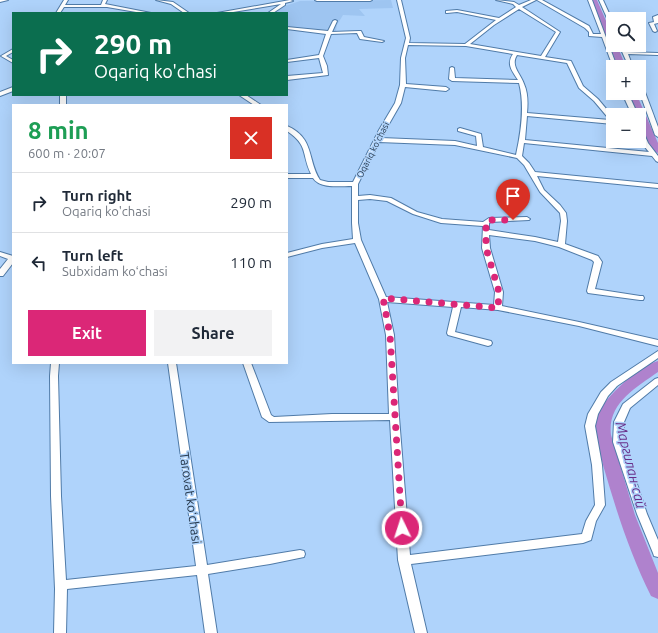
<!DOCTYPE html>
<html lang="en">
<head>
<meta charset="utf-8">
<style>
	body { margin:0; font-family:Ubuntu,sans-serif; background:#f2f2f3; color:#1f2937; height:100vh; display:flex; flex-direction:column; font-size:15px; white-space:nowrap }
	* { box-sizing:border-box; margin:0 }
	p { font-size:13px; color:#747a83 }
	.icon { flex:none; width:22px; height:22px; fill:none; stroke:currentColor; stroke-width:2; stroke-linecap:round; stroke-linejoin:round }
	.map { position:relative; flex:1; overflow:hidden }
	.sheet { position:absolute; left:12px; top:104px; width:276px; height:260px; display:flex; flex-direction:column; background:#fff; border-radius:0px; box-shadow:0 4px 16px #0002 }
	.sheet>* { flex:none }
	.top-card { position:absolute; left:12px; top:12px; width:276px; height:84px; border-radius:0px; box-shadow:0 4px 16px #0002; background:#0b6e4f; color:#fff; overflow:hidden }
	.buttons { position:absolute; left:606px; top:12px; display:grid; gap:8px }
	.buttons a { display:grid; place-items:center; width:40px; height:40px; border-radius:0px; background:#fff; box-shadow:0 4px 16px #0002; font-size:20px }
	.pin { position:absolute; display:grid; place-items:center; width:34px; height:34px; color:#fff; margin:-41px -17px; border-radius:50% 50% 50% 0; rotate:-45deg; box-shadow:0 0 4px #0007 }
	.pin .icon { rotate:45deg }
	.me { position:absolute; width:44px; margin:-22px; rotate:356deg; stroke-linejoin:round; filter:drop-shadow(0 0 3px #0008) }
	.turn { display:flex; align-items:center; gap:14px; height:84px; padding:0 16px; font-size:18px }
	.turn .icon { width:52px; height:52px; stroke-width:2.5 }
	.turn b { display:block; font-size:28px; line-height:34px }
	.round { display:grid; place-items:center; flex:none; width:42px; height:42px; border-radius:0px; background:#f2f2f3 }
	.headline { display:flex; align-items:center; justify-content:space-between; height:68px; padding:0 16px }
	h1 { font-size:24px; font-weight:700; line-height:30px; color:#1e9e55 }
	.primary-button { display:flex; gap:8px; margin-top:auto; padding:8px 16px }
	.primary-button a { flex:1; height:46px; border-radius:0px; background:#db2777; color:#fff; font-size:16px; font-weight:700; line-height:46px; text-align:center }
	.primary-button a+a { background:#f2f2f3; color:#1f2937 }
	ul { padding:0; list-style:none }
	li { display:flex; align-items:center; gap:12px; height:60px; padding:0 16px; border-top:1px solid #e0e1e3 }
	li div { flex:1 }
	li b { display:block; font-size:15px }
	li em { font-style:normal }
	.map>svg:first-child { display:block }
	.built { fill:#9ec5f1 }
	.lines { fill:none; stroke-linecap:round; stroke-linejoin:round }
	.river { fill:#af82cd; fill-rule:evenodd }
	.minor-casing { stroke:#507ba8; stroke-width:2 }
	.minor { fill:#fff; fill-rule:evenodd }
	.route { stroke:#db2777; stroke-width:7; stroke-dasharray:0 12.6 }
	.labels { text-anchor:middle; stroke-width:3; stroke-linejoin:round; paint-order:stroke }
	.far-street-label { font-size:9px; fill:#27394d; stroke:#afd3fb }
	.near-street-label { font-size:13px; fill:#27394d; stroke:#afd3fb }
	.near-water-label { font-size:14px; font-style:italic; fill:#692f89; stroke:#afd3fb }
</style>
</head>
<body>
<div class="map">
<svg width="658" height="633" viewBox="0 0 658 633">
	<rect width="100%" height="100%" fill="#afd3fb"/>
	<!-- built -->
	<polygon class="built" points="391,0 393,8 359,9 365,16 343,15 337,25 336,31 323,31 287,27 287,13 274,13 282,7 300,1"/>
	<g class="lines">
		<!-- river -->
		<g class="river">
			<polygon points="591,0 597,0 613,37 613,45 617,45 626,67 618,67"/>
			<path d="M 628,93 L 636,93 L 658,143 L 658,153 C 648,150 639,125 639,115 L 637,115 Z"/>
			<path d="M 658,361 L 658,372 C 635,388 607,404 611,435 L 635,515 L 658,573 L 658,599 L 651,596 C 630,554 616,510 603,465 C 600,451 594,437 595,423 C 597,402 639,366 658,361 Z"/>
		</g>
		<!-- minor casing -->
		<g class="minor-casing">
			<g id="minor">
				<polygon points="0,0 8,0 0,2"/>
				<polygon points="64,0 68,0 65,5 101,5 103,0 107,0 105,4 151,13 142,13 107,7 64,7 60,13 56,13"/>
				<polygon points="156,0 173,2 189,13 184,13 171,4"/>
				<polygon points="290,0 293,1 285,3 285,5 273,13 268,13 281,4 227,13 217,13"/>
				<polygon points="315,0 372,0 370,1 317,1"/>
				<path d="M 397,0 L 401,0 L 410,38 L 409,43 L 465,44 L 496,20 L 457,12 L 447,13 L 446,13 L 446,11 L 457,10 L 499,18 L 516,7 L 513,4 L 496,0 L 514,2 L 519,5 L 531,0 L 536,0 L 522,7 L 560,32 L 545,57 L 571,61 L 583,86 L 598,99 L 613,117 L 613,124 L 527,116 L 525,140 L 649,152 C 642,144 639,138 639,127 L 642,129 L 648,143 L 658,156 L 658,162 L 656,161 L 652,156 L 524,143 L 522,156 L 529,163 L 535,172 L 658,184 L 658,188 L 537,176 L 544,190 L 560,205 L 566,213 L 567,221 L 565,244 L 598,256 L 602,262 L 595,289 L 640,296 L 643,296 L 644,298 L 643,300 L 640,300 L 588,293 L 587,291 L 594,262 L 592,260 L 559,247 L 535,241 L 489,235 L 490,248 L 503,292 L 502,306 L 579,322 L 658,340 L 658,346 L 579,326 L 498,310 L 461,307 L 455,332 L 491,341 L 492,343 L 491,345 L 488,346 L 448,335 L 447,333 L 453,307 L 387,302 L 394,335 L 399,417 L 410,555 L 582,534 L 586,521 L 595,505 L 592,465 L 585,426 L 588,414 L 601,392 L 611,382 L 658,351 L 658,358 L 617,386 L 608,396 L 598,414 L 595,426 L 602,465 L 605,505 L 596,521 L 591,540 L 583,543 L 411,564 L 427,633 L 415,633 L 398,560 L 390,420 L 269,422 L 262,417 L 243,363 L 251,363 L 271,415 L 274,417 L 332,414 L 389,414 L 386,335 L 379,299 L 355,243 L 322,248 L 287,257 L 287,253 L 322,244 L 353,239 L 352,223 L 352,186 C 339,186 320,189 313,178 L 287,178 L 287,174 L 311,174 C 301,153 309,146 287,131 L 287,126 C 315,138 307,160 320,180 L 328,182 L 353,182 L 379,130 L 395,103 L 400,85 L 401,58 L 406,38 ZM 519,9 L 556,32 L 541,56 L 470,44 L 494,25 ZM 408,45 L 466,46 L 513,54 C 506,64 512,71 518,80 L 455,78 L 454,68 L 452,67 L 450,68 L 449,79 L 452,81 L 519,83 C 525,106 521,132 516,155 L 483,147 L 481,134 L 460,128 L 458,129 L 458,131 L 476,136 L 477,146 L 455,141 L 381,138 L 401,103 L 405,87 L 446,91 L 449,89 L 446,87 L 406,84 L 405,58 ZM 517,55 L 567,63 L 579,88 L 594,101 L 610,120 L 527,113 C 528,103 528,93 524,84 C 521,74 510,66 517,55 ZM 379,142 L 455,145 L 517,158 L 524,165 L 540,192 L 560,213 L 561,221 L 558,242 L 535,237 L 489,230 L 489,223 L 491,222 L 529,220 L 530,219 L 527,217 L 489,218 L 483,222 L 442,219 L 417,212 L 391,198 L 370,195 L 358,196 L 358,184 ZM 370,199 L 387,201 L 413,214 L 441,223 L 483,226 L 482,248 L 495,292 L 494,305 L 386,297 L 361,240 L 358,223 L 358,200 Z"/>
				<polygon points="537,0 542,0 589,26 593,34 601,34 588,0 592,0 617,67 613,67 602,37 589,36 589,32 585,28"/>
				<polygon points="599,0 603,0 613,22 613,28 611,27"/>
				<polygon points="658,15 658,23 654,24 657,31 655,32 653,31 649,23 654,22 653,17"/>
				<polygon points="335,20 337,21 332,32 359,31 361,31 364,37 384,41 382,42 360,39 357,33 331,34 323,56 327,66 328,75 287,80 287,76 323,73 319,58 287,62 287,60 319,55 326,34 287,29 287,27 328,31 333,21"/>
				<polygon points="619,45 623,45 626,52 658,53 658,55 628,54 633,67 629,67"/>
				<polygon points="13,49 13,52 6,56 13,60 13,63 1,56"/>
				<polygon points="639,82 642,84 658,127 658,137 655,135 639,91"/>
				<polygon points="13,87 13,91 0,96 0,92"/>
				<polygon points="622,93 628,93 638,115 632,115"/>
				<rect x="60" y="95" width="6" height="10"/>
				<polygon points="239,95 246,95 261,105 254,105"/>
				<polygon points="0,252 13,256 13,263 3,276 0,276 0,269 8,259 0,256"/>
				<polygon points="51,363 59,363 58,376 61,496 66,580 196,566 168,363 176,363 207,565 300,550 304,551 305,554 304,557 270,564 208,574 217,633 205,633 197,575 67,589 66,633 54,633 55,589 51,496 50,376"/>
				<polygon points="658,378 658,385 630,408 624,422 623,442 647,514 658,540 658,557 654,556 653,553 637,514 613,442 614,422 623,404 655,379"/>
			</g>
		</g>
		<!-- minor -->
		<use href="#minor" class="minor"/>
	</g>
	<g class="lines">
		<!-- route -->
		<polyline class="route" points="402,528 390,335 383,298 498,308 499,292 486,248 486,222 490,220 513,220"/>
	</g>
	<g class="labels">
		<!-- far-street labels -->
		<g class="far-street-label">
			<text transform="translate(373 150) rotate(-63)" y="3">Oqariq ko'chasi</text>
		</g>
		<!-- near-street labels -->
		<g class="near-street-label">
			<text transform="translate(191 498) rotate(82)" y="5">Tarovat koʻchasi</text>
		</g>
		<!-- near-water labels -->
		<g class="near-water-label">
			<text transform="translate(631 465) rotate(76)" y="5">Маргилан-сай</text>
		</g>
	</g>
</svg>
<div class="buttons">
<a><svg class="icon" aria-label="search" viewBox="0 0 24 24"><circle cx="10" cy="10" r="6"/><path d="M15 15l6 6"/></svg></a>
<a>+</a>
<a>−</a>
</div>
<div class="pin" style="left:513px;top:220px;background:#d93025"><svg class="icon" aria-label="arrive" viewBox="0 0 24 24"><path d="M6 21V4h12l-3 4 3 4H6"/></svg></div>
<svg class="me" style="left:402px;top:528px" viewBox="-20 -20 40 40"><circle r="17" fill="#db2777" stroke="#fff" stroke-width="3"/><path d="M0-11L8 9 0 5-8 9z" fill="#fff"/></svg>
<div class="top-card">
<div class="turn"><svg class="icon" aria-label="right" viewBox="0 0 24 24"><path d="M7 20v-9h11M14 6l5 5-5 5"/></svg><div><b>290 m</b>Oqariq ko'chasi</div></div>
</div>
<section class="sheet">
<div class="headline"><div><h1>8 min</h1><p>600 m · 20:07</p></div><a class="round" style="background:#d93025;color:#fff"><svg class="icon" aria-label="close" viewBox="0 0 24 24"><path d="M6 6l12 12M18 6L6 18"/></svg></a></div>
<ul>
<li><svg class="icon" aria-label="right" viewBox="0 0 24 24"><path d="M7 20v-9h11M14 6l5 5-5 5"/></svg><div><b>Turn right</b><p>Oqariq ko'chasi</p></div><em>290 m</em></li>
<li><svg class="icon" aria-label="left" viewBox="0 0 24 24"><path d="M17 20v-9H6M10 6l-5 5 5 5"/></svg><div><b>Turn left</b><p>Subxidam koʻchasi</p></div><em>110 m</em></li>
</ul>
<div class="primary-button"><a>Exit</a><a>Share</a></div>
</section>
</div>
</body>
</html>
